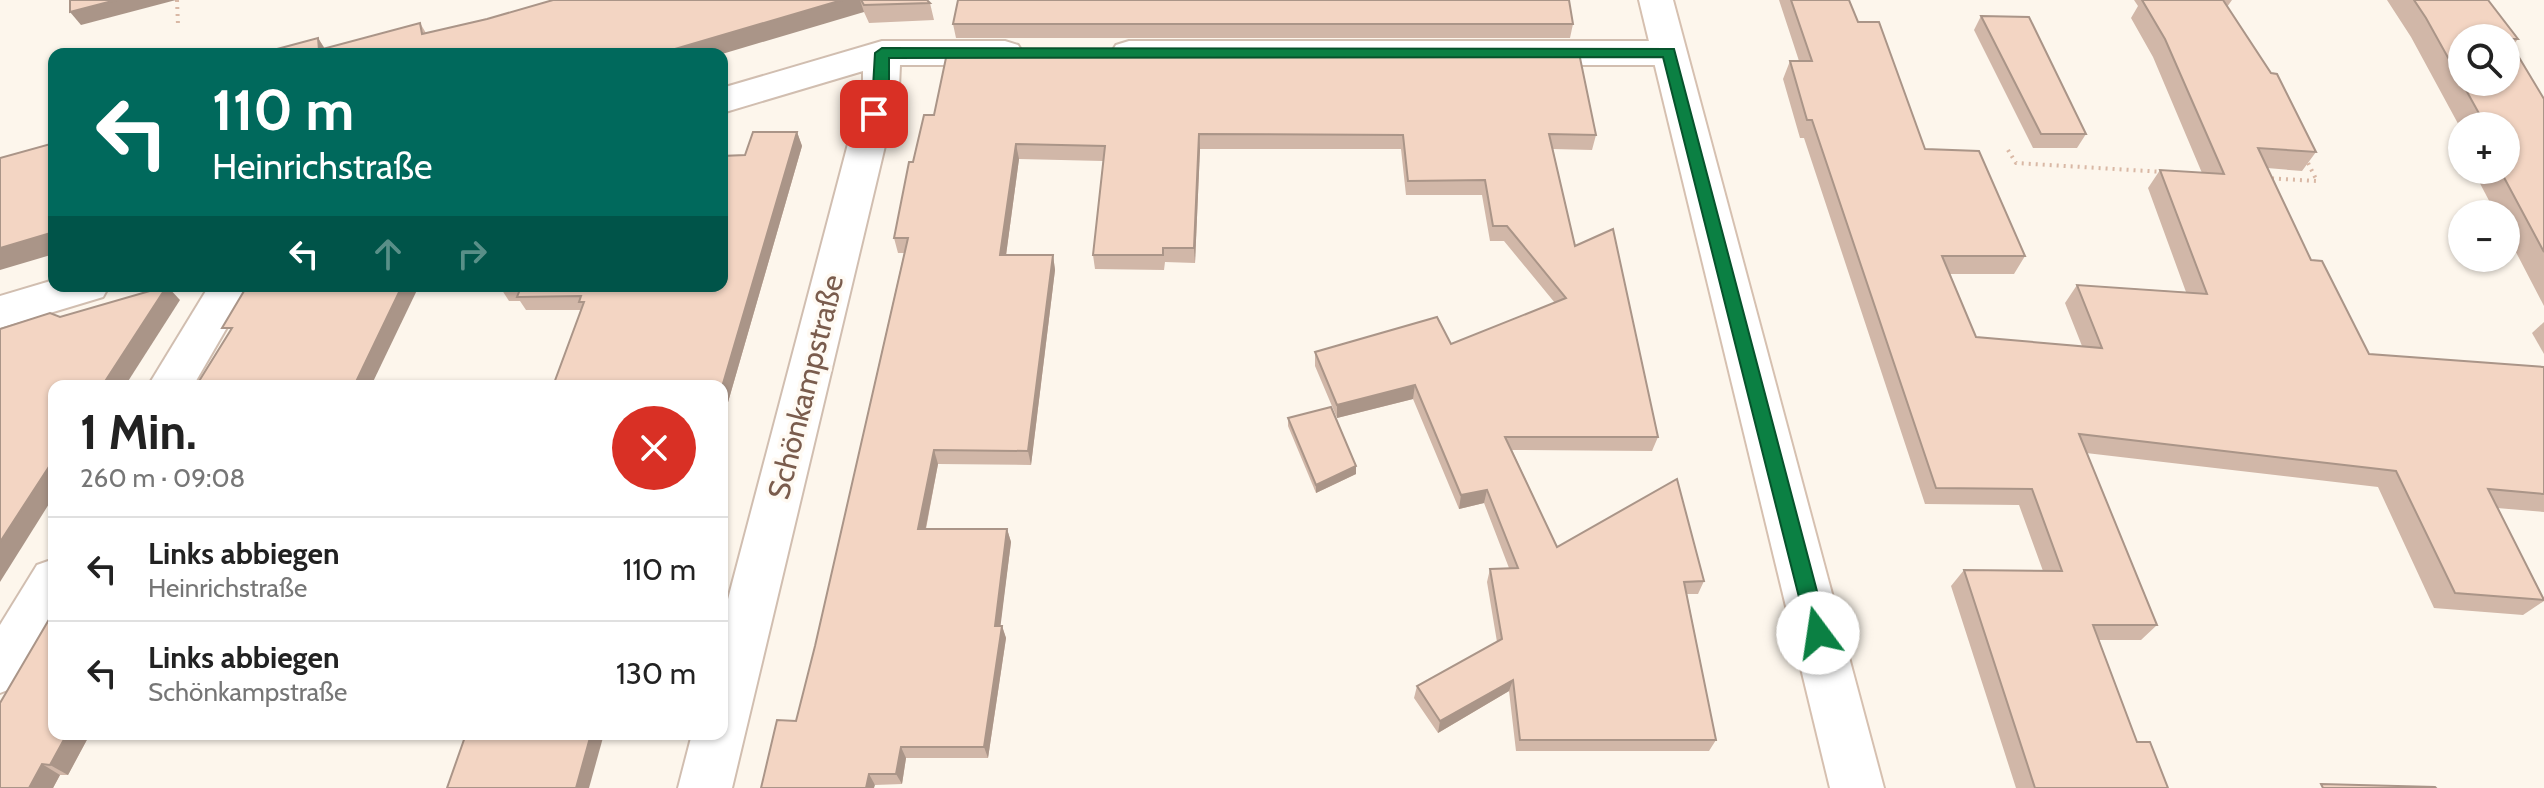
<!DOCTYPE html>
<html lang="de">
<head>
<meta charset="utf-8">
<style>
	body { margin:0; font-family:Cabin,sans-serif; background:#f2f2f2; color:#222; height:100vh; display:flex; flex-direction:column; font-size:30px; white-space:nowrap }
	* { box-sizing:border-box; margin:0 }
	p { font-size:26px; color:#767676 }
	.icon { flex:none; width:44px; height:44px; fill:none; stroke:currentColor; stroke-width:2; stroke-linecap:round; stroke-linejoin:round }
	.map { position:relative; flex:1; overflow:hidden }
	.drawer { position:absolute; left:48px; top:380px; width:680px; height:360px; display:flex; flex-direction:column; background:#fff; border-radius:16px; box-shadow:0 2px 6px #0004 }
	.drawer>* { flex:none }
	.top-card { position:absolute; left:48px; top:48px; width:680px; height:244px; border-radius:16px; box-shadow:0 2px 6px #0004; background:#00695c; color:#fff; overflow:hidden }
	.tools { position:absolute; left:2448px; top:24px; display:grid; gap:16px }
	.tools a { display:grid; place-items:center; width:72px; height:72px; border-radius:50%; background:#fff; box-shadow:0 2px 6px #0004; font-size:40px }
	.pin { position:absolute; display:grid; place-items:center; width:68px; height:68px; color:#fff; margin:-34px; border-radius:16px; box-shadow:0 4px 12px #0006 }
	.me { position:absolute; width:88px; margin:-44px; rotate:346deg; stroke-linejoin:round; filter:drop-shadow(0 0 6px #0008) }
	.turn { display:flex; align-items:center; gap:28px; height:168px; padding:0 32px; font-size:36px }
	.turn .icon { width:104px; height:104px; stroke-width:2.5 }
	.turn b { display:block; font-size:56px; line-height:68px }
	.lanes { display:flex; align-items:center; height:76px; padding:0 32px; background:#0003; justify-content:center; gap:40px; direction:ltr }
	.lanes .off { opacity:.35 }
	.round { display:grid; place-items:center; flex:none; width:84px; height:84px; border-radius:42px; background:#f2f2f2 }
	.overview { display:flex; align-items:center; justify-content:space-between; height:136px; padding:0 32px }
	h1 { font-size:48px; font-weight:700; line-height:60px }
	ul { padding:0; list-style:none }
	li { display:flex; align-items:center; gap:24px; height:104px; padding:0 32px; border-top:2px solid #e0e0e0 }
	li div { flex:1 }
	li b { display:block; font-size:30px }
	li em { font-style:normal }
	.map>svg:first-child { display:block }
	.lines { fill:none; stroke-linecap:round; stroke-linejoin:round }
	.street-casing { stroke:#d1beb0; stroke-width:4 }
	.secondary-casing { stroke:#d6c0b0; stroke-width:4 }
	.path { stroke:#d9b8a5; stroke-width:4; stroke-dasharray:2 5; stroke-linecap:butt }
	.street { fill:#fff; fill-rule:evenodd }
	.secondary { fill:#fff; fill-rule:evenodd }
	.wall { fill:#d1b7a8 }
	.shaded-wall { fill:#aa9588 }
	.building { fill:#f3d5c3; stroke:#aa9588; stroke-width:2; fill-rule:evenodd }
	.route { fill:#0b8043; stroke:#07532c; stroke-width:2 }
	.labels { text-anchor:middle; stroke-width:7; stroke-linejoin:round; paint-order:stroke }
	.street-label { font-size:30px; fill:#7a5c4d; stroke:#fffaf3 }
</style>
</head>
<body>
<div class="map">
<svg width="2544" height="788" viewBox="0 0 2544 788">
	<rect width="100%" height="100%" fill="#fdf6ec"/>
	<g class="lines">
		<!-- street casing -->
		<g class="street-casing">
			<g id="street">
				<polygon points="882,41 1005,41 1018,45 1023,53 1018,61 1005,65 900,65 899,87 732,788 678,788 692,734 722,734 722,622 863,87 863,71 722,113 722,88"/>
				<polygon points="1129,41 1669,41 1682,45 1687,53 1682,61 1669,65 1129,65 1116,61 1111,53 1116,45"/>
				<polygon points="54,280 54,286 109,286 103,297 0,328 0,296"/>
				<polygon points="209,286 251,286 193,386 148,386"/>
				<polygon points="54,559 54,624 18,686 0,693 0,625 37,565"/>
			</g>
		</g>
		<!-- secondary casing -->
		<g class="secondary-casing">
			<polygon id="secondary" points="1639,0 1673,0 1884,788 1830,788"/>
		</g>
		<!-- path -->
		<g class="path">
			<polyline points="177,0 178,25"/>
			<polyline points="2008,150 2016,163 2164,172"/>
			<polyline points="2265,178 2317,181 2305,157"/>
		</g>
		<!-- street -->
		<use href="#street" class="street"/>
		<!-- secondary -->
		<use href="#secondary" class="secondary"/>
	</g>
	<!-- wall -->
	<g class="wall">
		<polygon points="553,0 927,0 930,3 934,20 869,23 864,12 278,54 318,38 325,49 420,23 426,33 487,19"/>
		<polygon points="1779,0 1849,0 1858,22 1925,149 2025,256 2014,274 1950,274 1976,337 2082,346 2065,303 2077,285 2186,292 2148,188 2160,170 2202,173 2153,57 2131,18 2138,6 2134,0 2232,0 2227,7 2316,152 2302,171 2267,168 2311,260 2369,354 2544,367 2544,512 2497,508 2544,598 2544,601 2523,615 2434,608 2378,487 2086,453 2157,625 2141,640 2099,640 2137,742 2168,788 2016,788 1951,586 1964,570 2043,571 2019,505 1925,504 1804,138 1800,138 1783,79 1790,61 1799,61"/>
		<polygon points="2387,0 2488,0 2518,39 2512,46 2544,99 2544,306 2506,233 2506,214 2496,214 2473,170 2506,170 2506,126 2462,126 2462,131 2411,37"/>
		<polygon points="1981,16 2086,134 2077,148 2033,148 1974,30"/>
		<polygon points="953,24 1573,24 1570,38 956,38"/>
		<polygon points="924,115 1596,135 1592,150 1553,149 1575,246 1658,437 1652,451 1512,450 1557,547 1704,581 1698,594 1687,594 1716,740 1709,751 1516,751 1509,691 1438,733 1414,698 1417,686 1497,642 1487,582 1490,569 1509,568 1484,503 1459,509 1413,399 1337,418 1315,366 1315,352 1451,344 1555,303 1504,241 1490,241 1482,195 1406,195 1401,149 1200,149 1195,263 1165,262 1164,270 1095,269 1093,255 1103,161 1019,159 1006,255 1053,255 1055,270 1031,465 938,464 926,529 1007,529 1011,542 1000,626 1002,626 1006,638 988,758 906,758 902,784 875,785 796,721 815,646 904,253 898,253 894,238"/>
		<polygon points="797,132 802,146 722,423 722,386 581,310 526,310 520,301 509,301 500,287 745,155"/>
		<polygon points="2544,322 2544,354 2532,333"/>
		<polygon points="1288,418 1356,466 1356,474 1316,493 1288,426"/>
		<polygon points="54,734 90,734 68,775 60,775 53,788 0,788"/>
	</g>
	<!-- shaded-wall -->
	<g class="shaded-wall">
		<polygon points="116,0 176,0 81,25 70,12"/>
		<polygon points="842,0 860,0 864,12 722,54 658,54"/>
		<polygon points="318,38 328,54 319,50"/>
		<polygon points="797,132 802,146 722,423 722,387"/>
		<polygon points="1199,134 1200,149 1195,263 1194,248"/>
		<polygon points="1016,144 1019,159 1004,270 1000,255"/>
		<polygon points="54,232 54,254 0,270 0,248"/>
		<polygon points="1053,255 1055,270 1031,465 1028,451"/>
		<polygon points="167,286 180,300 125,386 102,386"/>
		<polygon points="402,286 419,286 371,386 354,386"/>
		<polygon points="1415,385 1413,399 1337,418 1337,405"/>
		<polygon points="934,450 938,464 923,542 918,529"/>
		<polygon points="54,459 54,496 0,582 0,542"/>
		<polygon points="1356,466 1356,474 1316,493 1316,485"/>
		<polygon points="1487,490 1484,503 1459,509 1461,495"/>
		<polygon points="1007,529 1011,542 999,638 995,626"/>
		<polygon points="1002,626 1006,638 988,758 984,747"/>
		<polygon points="1513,680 1509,691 1438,733 1440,721"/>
		<polygon points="67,734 90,734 68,775 50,765"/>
		<polygon points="591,734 604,734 589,788 576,788"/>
		<polygon points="901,747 906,758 902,784 896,774"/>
		<polygon points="42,764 60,775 53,788 29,788"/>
		<polygon points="869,774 875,785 874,788 866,788"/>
	</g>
	<!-- building -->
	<g class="building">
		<polygon points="70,0 116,0 70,12"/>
		<polygon points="553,0 842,0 658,54 278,54 277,49 318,38 319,50 420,23 422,34 487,19"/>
		<polygon points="861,0 927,0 930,3 864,5"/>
		<polygon points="958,0 1569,0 1573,24 953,24"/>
		<polygon points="1791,0 1849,0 1858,22 1879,22 1925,149 1979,151 2025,256 1942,256 1976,337 2102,348 2077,285 2207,294 2160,170 2224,174 2165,39 2142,0 2223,0 2271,73 2277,74 2316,152 2258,148 2311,260 2322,261 2369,354 2544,367 2544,494 2488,489 2544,600 2455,593 2396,471 2079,434 2157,625 2093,625 2137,742 2150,742 2168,788 2035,788 1964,570 2062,571 2032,489 1936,488 1812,120 1807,120 1790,61 1812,61"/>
		<path d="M 2414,0 L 2488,0 L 2518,39 L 2508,39 L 2544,99 L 2544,252 L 2500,170 L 2506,170 L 2506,126 L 2486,126 L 2426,18 ZM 2462,38 L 2506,38 L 2506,82 L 2462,82 Z"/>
		<polygon points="1981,16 2029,17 2086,134 2041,134"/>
		<polygon points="947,53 1579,53 1596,135 1549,134 1575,246 1613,229 1658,437 1505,437 1557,547 1677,479 1704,581 1684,582 1716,740 1520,740 1513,680 1440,721 1417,686 1502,639 1490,569 1518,568 1487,490 1461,495 1415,385 1337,405 1315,352 1437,317 1451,344 1566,298 1507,226 1493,226 1485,180 1408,181 1403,135 1199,134 1194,248 1163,248 1163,255 1093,255 1105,146 1016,144 1000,255 1053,255 1028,451 934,450 918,529 1007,529 995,626 1002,626 984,747 901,747 896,774 869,774 866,788 761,788 777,720 796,721 815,646 908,238 894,238 909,162 913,162 924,115 934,115"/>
		<polygon points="753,132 797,132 722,387 553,386 584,302 579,302 581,296 517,297 521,287 500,287 501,286 722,286 722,156 745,155"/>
		<polygon points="54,143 54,232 0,248 0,158"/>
		<polygon points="167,286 102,386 54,386 54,459 0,542 0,329 50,313 60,317"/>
		<polygon points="247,286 402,286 354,386 196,386 232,328 222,328"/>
		<polygon points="1331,407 1356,466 1316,485 1288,418"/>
		<polygon points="54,611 54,734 67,734 50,765 42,764 29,788 0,788 0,703"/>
		<polygon points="466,734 591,734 576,788 447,788"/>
		<polygon points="2321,784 2435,787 2436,788 2323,788"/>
	</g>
	<!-- route -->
	<polygon class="route" points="882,48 1674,49 1828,633 1825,640 1818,642 1811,640 1808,633 1663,57 889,58 889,87 882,114 874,119 866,114 873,87 875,53"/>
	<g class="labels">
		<!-- street labels -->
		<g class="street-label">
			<text transform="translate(806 387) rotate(-76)" y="10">Schönkampstraße</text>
		</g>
	</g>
</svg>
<div class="tools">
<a><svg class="icon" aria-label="search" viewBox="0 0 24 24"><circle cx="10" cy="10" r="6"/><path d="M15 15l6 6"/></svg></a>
<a>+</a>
<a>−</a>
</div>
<div class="pin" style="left:874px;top:114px;background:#d93025"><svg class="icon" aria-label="arrive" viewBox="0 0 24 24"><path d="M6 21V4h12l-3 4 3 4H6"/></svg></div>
<svg class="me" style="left:1818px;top:633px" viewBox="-20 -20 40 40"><circle r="19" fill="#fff"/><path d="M0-13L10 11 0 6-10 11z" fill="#0b8043"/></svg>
<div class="top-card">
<div class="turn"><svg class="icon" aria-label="left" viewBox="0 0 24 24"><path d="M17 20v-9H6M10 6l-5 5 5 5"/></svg><div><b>110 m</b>Heinrichstraße</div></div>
<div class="lanes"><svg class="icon" aria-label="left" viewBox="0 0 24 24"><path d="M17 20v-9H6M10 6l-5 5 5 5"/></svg><svg class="icon off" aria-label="ahead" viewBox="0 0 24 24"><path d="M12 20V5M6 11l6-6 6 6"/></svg><svg class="icon off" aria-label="right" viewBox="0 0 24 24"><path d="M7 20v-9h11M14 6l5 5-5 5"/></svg></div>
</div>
<section class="drawer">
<div class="overview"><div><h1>1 Min.</h1><p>260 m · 09:08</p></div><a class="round" style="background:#d93025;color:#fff"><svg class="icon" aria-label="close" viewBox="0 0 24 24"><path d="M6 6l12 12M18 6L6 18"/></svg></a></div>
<ul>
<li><svg class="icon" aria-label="left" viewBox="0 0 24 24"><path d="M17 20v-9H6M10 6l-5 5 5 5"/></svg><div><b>Links abbiegen</b><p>Heinrichstraße</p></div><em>110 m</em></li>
<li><svg class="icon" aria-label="left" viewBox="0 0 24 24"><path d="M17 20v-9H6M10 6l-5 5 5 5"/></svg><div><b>Links abbiegen</b><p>Schönkampstraße</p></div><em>130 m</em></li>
</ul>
</section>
</div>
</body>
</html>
